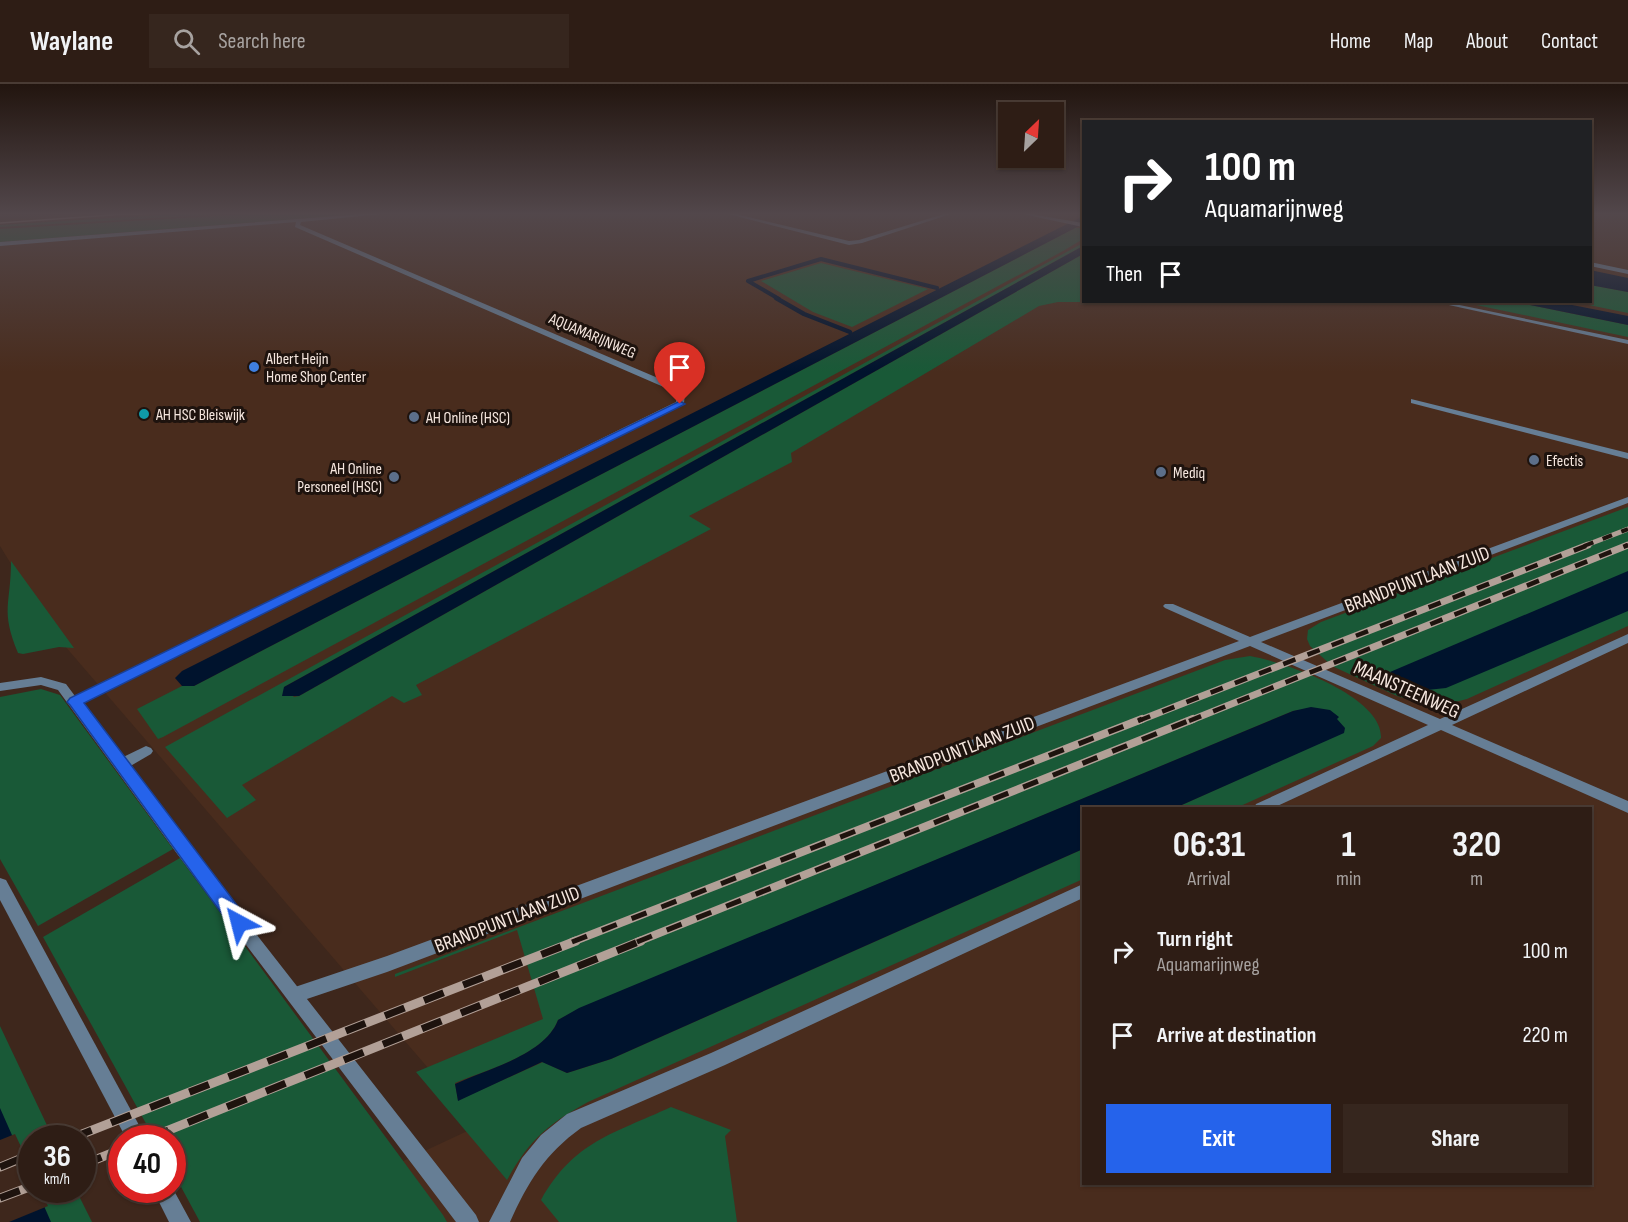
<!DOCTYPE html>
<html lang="en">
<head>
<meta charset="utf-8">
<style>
	body { margin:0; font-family:"Sofia Sans Condensed",sans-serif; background:#36261e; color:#f1f3f6; height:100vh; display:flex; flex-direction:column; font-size:22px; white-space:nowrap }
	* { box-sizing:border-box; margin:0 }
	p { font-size:20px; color:#a7a2a0 }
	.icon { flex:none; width:33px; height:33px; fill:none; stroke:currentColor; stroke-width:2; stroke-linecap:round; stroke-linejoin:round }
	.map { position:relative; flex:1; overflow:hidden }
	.details { position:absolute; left:1082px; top:723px; width:510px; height:378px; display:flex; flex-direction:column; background:#2e1d15; border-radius:0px; box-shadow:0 2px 4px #0004,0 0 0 2px #493b34 }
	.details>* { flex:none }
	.top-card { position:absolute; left:1082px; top:36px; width:510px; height:183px; border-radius:0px; box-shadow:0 2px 4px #0004,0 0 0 2px #493b34; background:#202124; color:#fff; overflow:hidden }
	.needle { width:39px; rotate:25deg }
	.fabs { position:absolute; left:998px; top:18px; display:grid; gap:12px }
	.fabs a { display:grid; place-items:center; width:66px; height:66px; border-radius:0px; background:#2e1d15; box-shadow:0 2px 4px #0004,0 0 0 2px #493b34; font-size:30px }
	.speed { position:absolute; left:18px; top:1041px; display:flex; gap:12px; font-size:30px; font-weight:700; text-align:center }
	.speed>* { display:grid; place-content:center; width:78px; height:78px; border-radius:50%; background:#2e1d15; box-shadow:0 2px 4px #0004,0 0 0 2px #493b34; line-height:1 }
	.speed small { font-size:15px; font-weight:400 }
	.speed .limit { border:9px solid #d22; background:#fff; color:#111 }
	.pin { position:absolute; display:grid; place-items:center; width:51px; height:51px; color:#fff; margin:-62px -26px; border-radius:50% 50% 50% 0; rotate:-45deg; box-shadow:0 0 6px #0007 }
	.pin .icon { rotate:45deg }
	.me { position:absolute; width:66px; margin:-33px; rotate:322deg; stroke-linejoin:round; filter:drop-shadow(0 0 4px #0008) }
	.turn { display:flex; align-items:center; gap:21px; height:126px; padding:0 24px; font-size:27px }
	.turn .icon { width:78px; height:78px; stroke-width:2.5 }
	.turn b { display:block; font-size:42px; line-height:51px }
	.then { display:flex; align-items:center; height:57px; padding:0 24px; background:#0003; gap:12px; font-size:22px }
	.eta { display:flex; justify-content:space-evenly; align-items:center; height:102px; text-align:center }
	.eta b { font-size:36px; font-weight:700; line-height:42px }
	.button { display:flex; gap:12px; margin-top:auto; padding:12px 24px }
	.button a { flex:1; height:69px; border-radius:0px; background:#2563eb; color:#fff; font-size:24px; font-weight:700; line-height:69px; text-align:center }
	.button a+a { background:#36261e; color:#f1f3f6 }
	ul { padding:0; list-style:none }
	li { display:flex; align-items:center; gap:18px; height:84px; padding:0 24px }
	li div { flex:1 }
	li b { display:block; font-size:22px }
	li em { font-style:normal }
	header { display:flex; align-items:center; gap:36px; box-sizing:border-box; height:84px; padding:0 30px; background:#2e1d15; border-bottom:2px solid #493b34 }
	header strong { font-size:28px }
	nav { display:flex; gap:33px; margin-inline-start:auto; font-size:21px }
	.search { width:420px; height:54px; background:#36261e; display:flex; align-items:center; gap:15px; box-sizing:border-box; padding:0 21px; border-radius:0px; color:#a7a2a0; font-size:22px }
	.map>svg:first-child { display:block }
	.built { fill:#492c1d; fill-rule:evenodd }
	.green { fill:#195937 }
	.water { fill:#00132d }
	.pier { fill:#3e271c }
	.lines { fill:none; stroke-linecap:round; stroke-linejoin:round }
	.stream-far1 { stroke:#00132d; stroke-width:4 }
	.stream { stroke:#00132d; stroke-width:4.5 }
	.minor { fill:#667e95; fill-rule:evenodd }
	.tertiary { fill:#667e95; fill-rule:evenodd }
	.tram { stroke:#b2a097; stroke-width:1.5 }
	.rail-far3-casing { stroke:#b2a097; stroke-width:5 }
	.rail-far2-casing { stroke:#b2a097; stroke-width:7 }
	.rail-far1-casing { stroke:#b2a097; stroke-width:8 }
	.rail-casing { stroke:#b2a097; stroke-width:9 }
	.rail-far3 { stroke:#1e130e; stroke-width:4; stroke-dasharray:10; stroke-linecap:butt }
	.rail-far2 { stroke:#1e130e; stroke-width:4.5; stroke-dasharray:13; stroke-linecap:butt }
	.rail-far1 { stroke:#1e130e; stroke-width:5; stroke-dasharray:16; stroke-linecap:butt }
	.rail { stroke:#1e130e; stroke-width:7; stroke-dasharray:21; stroke-linecap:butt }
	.route { fill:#2563eb; stroke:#184099; stroke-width:1.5 }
	.shop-dot { fill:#3f7fe0; stroke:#1e130e; stroke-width:2 }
	.culture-dot { fill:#0f9aa8; stroke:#1e130e; stroke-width:2 }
	.service-dot { fill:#5c6f8a; stroke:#1e130e; stroke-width:2 }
	.labels { text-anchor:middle; stroke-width:6; stroke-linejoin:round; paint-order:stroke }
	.far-street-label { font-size:16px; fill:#f6e7df; stroke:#1e130e }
	.far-poi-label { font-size:16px; fill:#f6e7df; stroke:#1e130e; text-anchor:start }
	.street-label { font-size:20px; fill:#f6e7df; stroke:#1e130e }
</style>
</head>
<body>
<header>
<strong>Waylane</strong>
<div class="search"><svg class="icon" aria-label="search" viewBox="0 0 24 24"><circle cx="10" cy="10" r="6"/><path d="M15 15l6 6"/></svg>Search here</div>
<nav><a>Home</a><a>Map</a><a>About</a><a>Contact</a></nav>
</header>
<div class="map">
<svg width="1628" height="1138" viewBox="0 0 1628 1138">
	<rect width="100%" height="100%" fill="#3e271c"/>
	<!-- built -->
	<g class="built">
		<polygon points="78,129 190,129 0,141 0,136"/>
		<path d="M 273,129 L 1083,129 L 1083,218 L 1590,218 L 1590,129 L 1628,129 L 1628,1138 L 273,1138 L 478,1042 L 52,547 L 0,462 L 0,150 ZM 1083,724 L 1590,724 L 1590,1100 L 1083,1100 Z"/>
	</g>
	<!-- green -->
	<g class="green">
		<polygon points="190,129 243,129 0,143 0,141"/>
		<polygon points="265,129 372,129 0,158 0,145"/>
		<polygon points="1075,144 1083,144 1083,155 1063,167 163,653 158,655 137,625 182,602 194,602"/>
		<polygon points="1083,159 1083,162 284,603 294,613 299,612 1083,170 1085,218 1058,218 1039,222 791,369 792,378 689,432 711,445 416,601 422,611 404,619 392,612 242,701 256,716 227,734 165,663"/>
		<polygon points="821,179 928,205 852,243 813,228 761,197"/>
		<polygon points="1590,201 1628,208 1628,229 1574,218 1590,218"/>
		<polygon points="1462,218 1515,218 1628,241 1628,253"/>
		<polygon points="1628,423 1628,542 1467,615 1436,623 1397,612 1332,582 1310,562 1307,555 1308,546 1321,538"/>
		<path d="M 11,477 L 74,564 L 59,563 L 23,570 L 18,569 C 0,525 11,521 11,477 Z"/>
		<path d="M 1250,572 C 1284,578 1383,612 1381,654 L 1373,662 L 1236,724 L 1175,724 L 1344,648 C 1324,625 1324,623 1293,627 L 579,925 L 558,936 C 545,971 488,985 455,999 L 458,1016 L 543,978 L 567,989 L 611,975 L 1083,765 L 1083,795 L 588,1018 C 548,1040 529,1056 507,1096 L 416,988 L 543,935 L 517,846 L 395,893 L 395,890 L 1225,576 Z"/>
		<polygon points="41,605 60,611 173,765 38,842 0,775 0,613"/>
		<polygon points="180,774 443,1131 447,1138 200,1138 173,1088 172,1054 154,1054 43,853"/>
		<polygon points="0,942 53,1054 32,1054 32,1106 76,1106 92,1138 0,1138"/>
		<path d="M 671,1023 L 731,1046 L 725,1052 L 737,1138 L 559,1138 L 541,1116 C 574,1057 613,1050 671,1023 Z"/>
	</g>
	<!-- water -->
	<g class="water">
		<polygon points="1083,132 1083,140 1077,143 194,602 182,602 175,594 182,587"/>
		<polygon points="1083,162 1083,170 299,612 282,612 284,603"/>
		<polygon points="1590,186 1628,194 1628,208 1590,201"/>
		<polygon points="1515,218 1557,218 1628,232 1628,241"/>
		<polygon points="1628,487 1628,527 1446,604 1427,606 1408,604 1390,588"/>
		<path d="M 1311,623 L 1330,626 L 1339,633 L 1337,635 L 1345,644 L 1344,649 L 1175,724 L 1083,724 L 1083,765 L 611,975 L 567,989 L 542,978 L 458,1017 L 455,1000 C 487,985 545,971 558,936 L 579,924 L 1293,627 Z"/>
		<polygon points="0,1024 31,1094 32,1106 37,1106 51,1138 0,1138"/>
	</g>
	<!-- pier -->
	<polygon class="pier" points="15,1050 32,1086 32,1106 40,1106 48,1122 9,1138 0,1138 0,1056"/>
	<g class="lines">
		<!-- stream-far1 -->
		<polyline class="stream-far1" points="779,215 748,197 821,175 937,204"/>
		<!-- stream -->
		<polyline class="stream" points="776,214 804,230 850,248"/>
		<!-- minor -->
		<g class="minor">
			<polygon points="375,129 392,129 301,138 300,141 672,300 685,309 684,319 80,621 70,621 69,618 70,615 676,318 677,310 666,304 295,143 296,138 0,162 0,158"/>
			<polygon points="724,129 732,129 849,157 859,156 947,129 954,129 862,159 849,161"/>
			<polygon points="1025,129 1083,139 1083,143 1027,131"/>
			<polygon points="1590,178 1628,186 1628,190 1590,182"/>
			<polygon points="1435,218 1445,218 1628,256 1628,260"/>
			<polygon points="1411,315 1628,369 1628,375 1411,319"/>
			<polygon points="1628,413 1628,419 1261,558 1440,635 1628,550 1628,559 1452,641 1628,717 1628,729 1441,646 1273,724 1254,724 1256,720 1428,641 1250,562 387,888 295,919 289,917 286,911 289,905 295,903 387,872 1239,557 1165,524 1163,522 1165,520 1173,520 1250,553"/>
			<polygon points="146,662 151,664 153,667 151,670 127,684 117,684 115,680 117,676"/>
			<path d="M 1083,800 L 1083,814 L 725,981 L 581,1044 C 545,1070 528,1098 510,1138 L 489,1138 L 522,1074 L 541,1051 L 567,1030 L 711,969 Z"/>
		</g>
		<!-- tertiary -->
		<g class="tertiary">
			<polygon points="41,593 66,600 188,763 476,1131 479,1138 456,1138 178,771 58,606 41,601 0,607 0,599"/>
			<polygon points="0,794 6,796 146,1054 126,1054 0,816"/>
			<polygon points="172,1103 191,1138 169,1138 153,1106 172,1106"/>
		</g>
		<!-- tram -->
		<g class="tram">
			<polyline points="132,130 159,129"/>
			<polyline points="0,139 139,129"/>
		</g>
		<!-- rail-far3 casing -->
		<g class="rail-far3-casing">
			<g id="rail-far3">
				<polyline points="1584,462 1628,445"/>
				<polyline points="1625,462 1628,461"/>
			</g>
		</g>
		<!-- rail-far2 casing -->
		<g class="rail-far2-casing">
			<g id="rail-far2">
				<polyline points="1138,637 1588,461"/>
				<polyline points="1189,637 1628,461"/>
			</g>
		</g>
		<!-- rail-far1 casing -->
		<g class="rail-far1-casing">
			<g id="rail-far1">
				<polyline points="572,858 1142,635"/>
				<polyline points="637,858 1193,635"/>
			</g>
		</g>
		<!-- rail casing -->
		<g class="rail-casing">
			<g id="rail">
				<polyline points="72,1054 576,857"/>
				<polyline points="149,1054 641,857"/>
				<polyline points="82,1081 122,1065"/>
				<polyline points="0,1083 32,1070"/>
				<polyline points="0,1114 32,1102"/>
			</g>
		</g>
		<!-- rail-far3 -->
		<use href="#rail-far3" class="rail-far3"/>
		<!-- rail-far2 -->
		<use href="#rail-far2" class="rail-far2"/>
		<!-- rail-far1 -->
		<use href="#rail-far1" class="rail-far1"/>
		<!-- rail -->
		<use href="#rail" class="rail"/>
	</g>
	<!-- sky -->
	<linearGradient id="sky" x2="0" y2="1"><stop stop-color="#22150f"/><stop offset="0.45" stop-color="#52474b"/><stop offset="1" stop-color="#52474b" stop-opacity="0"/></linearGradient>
	<rect width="1628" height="288" fill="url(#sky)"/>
	<!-- route -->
	<polygon class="route" points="680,317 685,320 683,321 84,619 246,833 248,839 246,845 239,847 233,845 70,621 67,618 70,614"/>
	<!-- markers -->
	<circle class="shop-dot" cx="254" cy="283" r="6"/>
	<circle class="culture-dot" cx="144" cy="330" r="6"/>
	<g class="service-dot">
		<circle cx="414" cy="333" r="6"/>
		<circle cx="1534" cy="376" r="6"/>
		<circle cx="1161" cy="388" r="6"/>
		<circle cx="394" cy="393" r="6"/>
	</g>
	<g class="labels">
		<!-- far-street labels -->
		<g class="far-street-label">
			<text transform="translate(593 251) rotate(23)" y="6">AQUAMARIJNWEG</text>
		</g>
		<!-- far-poi labels -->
		<g class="far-poi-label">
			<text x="266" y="280">Albert Heijn<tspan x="266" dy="18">Home Shop Center</tspan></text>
			<text x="156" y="336">AH HSC Bleiswijk</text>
			<text x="426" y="339">AH Online (HSC)</text>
			<text x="1546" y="382">Efectis</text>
			<text x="382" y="390" text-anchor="end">AH Online<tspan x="382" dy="18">Personeel (HSC)</tspan></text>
			<text x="1173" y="394">Mediq</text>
		</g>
		<!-- street labels -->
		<g class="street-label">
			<text transform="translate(1417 495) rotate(-21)" y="7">BRANDPUNTLAAN ZUID</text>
			<text transform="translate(1407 605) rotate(24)" y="7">MAANSTEENWEG</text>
			<text transform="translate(962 665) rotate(-21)" y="7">BRANDPUNTLAAN ZUID</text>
			<text transform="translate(507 835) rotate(-21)" y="7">BRANDPUNTLAAN ZUID</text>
		</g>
	</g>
</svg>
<div class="fabs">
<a><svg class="needle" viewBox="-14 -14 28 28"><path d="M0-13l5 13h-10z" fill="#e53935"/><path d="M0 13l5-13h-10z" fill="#a7a2a0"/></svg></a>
</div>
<div class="speed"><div>36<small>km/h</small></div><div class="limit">40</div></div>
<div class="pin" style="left:680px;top:320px;background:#d93025"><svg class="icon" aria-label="arrive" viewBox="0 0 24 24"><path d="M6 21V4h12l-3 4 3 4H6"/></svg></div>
<svg class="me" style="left:239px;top:839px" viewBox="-20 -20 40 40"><path d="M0-17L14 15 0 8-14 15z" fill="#2563eb" stroke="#fff" stroke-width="4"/></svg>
<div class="top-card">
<div class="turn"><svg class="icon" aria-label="right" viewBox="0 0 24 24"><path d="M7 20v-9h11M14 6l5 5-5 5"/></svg><div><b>100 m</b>Aquamarijnweg</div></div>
<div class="then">Then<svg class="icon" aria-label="arrive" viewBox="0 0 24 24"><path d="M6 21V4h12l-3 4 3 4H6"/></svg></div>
</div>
<section class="details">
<div class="eta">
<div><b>06:31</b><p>Arrival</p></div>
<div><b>1</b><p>min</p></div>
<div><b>320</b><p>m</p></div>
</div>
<ul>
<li><svg class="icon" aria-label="right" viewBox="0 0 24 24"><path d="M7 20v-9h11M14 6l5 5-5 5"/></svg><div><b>Turn right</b><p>Aquamarijnweg</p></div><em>100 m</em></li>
<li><svg class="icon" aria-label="arrive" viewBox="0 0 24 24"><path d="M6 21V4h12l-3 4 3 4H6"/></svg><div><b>Arrive at destination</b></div><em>220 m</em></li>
</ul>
<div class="button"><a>Exit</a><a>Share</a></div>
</section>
</div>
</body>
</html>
